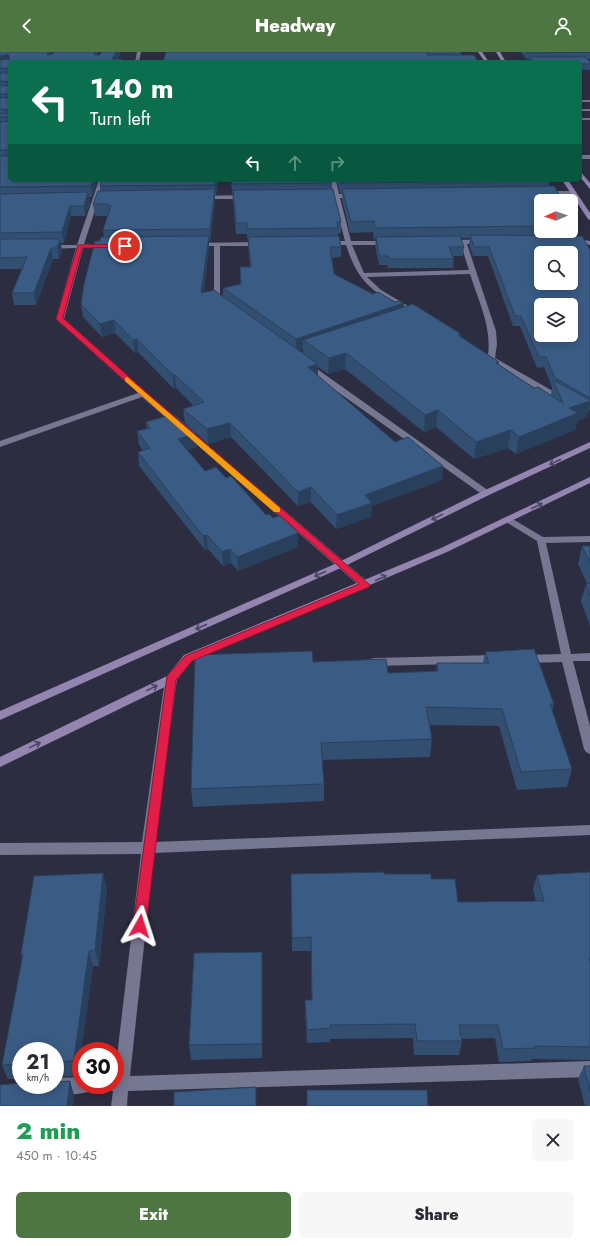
<!DOCTYPE html>
<html lang="en">
<head>
<meta charset="utf-8">
<style>
	body { margin:0; font-family:Jost,sans-serif; background:#f7f7f7; color:#2b2b33; height:100vh; display:flex; flex-direction:column; font-size:15px; white-space:nowrap }
	* { box-sizing:border-box; margin:0 }
	p { font-size:13px; color:#7c7c81 }
	.icon { flex:none; width:22px; height:22px; fill:none; stroke:currentColor; stroke-width:2; stroke-linecap:round; stroke-linejoin:round }
	.map { position:relative; height:1054px; overflow:hidden }
	.side { display:flex; flex-direction:column; background:#fff; flex:1 }
	.side>* { flex:none }
	.banner { position:absolute; left:8px; top:8px; width:574px; height:122px; border-radius:6px; box-shadow:0 2px 10px #0003; background:#0b6e4f; color:#fff; overflow:hidden }
	.needle { width:26px; rotate:268deg }
	.controls { position:absolute; left:534px; top:142px; display:grid; gap:8px }
	.controls a { display:grid; place-items:center; width:44px; height:44px; border-radius:6px; background:#fff; box-shadow:0 2px 10px #0003; font-size:20px }
	.speed { position:absolute; left:12px; top:990px; display:flex; gap:8px; font-size:20px; font-weight:700; text-align:center }
	.speed>* { display:grid; place-content:center; width:52px; height:52px; border-radius:50%; background:#fff; box-shadow:0 2px 10px #0003; line-height:1 }
	.speed small { font-size:10px; font-weight:400 }
	.speed .limit { border:6px solid #d22; background:#fff; color:#111 }
	.pin { position:absolute; display:grid; place-items:center; width:34px; height:34px; color:#fff; margin:-17px; border:2px solid #fff; border-radius:50%; box-shadow:0 1px 4px #0007 }
	.me { position:absolute; width:44px; margin:-22px; rotate:6deg; stroke-linejoin:round; filter:drop-shadow(0 0 3px #0008) }
	.turn { display:flex; align-items:center; gap:14px; height:84px; padding:0 16px; font-size:18px }
	.turn .icon { width:52px; height:52px; stroke-width:2.5 }
	.turn b { display:block; font-size:28px; line-height:34px }
	.lanes { display:flex; align-items:center; height:38px; padding:0 16px; background:#0003; justify-content:center; gap:20px; direction:ltr }
	.lanes .off { opacity:.35 }
	.round { display:grid; place-items:center; flex:none; width:42px; height:42px; border-radius:6px; background:#f7f7f7 }
	.head { display:flex; align-items:center; justify-content:space-between; height:68px; padding:0 16px }
	h1 { font-size:24px; font-weight:800; line-height:30px; color:#1e9e55 }
	.cta { display:flex; gap:8px; margin-top:auto; padding:8px 16px }
	.cta a { flex:1; height:46px; border-radius:6px; background:#4e7643; color:#fff; font-size:16px; font-weight:800; line-height:46px; text-align:center }
	.cta a+a { background:#f7f7f7; color:#2b2b33 }
	header { display:flex; justify-content:space-between; align-items:center; height:52px; padding:0 16px; background:#4e7643; color:#fff; font-size:18px; font-weight:800 }
	.map>svg:first-child { display:block }
	.lines { fill:none; stroke-linecap:round; stroke-linejoin:round }
	.lane { fill:#767790; fill-rule:evenodd }
	.street { fill:#767790; fill-rule:evenodd }
	.secondary { fill:#9484b0; fill-rule:evenodd }
	.wall { fill:#324e71; fill-rule:evenodd }
	.shaded-wall { fill:#29405c }
	.building { fill:#3a5b83; stroke:#29405c; fill-rule:evenodd }
	.oneway { stroke:#4b4561 }
	.route { fill:#e11d48; stroke:#92132f }
	.slow { fill:#f59e0b }
</style>
</head>
<body>
<header><svg class="icon" aria-label="back" viewBox="0 0 24 24"><path d="M15 5l-7 7 7 7"/></svg>Headway<svg class="icon" aria-label="person" viewBox="0 0 24 24"><circle cx="12" cy="8" r="4"/><path d="M4 21q1-7 8-7t8 7"/></svg></header>
<div class="map">
<svg width="590" height="1054" viewBox="0 0 590 1054">
	<rect width="100%" height="100%" fill="#2d2d42"/>
	<g class="lines">
		<!-- lane -->
		<g class="lane">
			<rect x="580" y="48" width="10" height="2"/>
			<rect x="580" y="57" width="10" height="2"/>
		</g>
		<!-- street -->
		<g class="street">
			<polygon points="137,0 141,0 139,10 135,10"/>
			<polygon points="465,9 498,9 500,10 463,10"/>
			<polygon points="504,9 542,9 544,10 502,10"/>
			<rect x="580" y="66" width="10" height="2"/>
			<rect x="580" y="103" width="10" height="4"/>
			<polygon points="99,128 105,128 84,192 106,192 109,194 106,196 83,196 64,267 146,340 369,531 370,533 369,535 361,535 142,345 0,395 0,389 138,341 56,267 76,196 48,197 45,195 48,193 77,193"/>
			<path d="M 330,128 L 336,128 L 339,142 L 355,142 L 358,144 L 355,146 L 340,146 L 351,189 L 388,189 L 391,191 L 388,193 L 352,193 L 364,221 L 469,218 L 461,193 L 448,193 L 445,191 C 451,187 476,187 484,189 L 484,191 L 482,192 L 467,192 L 496,279 L 497,292 L 495,306 L 565,346 L 565,350 L 559,350 L 485,307 L 484,305 L 488,303 C 492,275 478,248 470,222 L 367,225 L 381,238 L 418,260 L 420,261 L 416,263 C 409,261 403,256 397,253 C 367,236 357,226 346,193 L 328,193 L 325,191 L 328,189 L 345,189 L 334,146 L 321,146 L 318,144 L 321,142 L 333,142 Z"/>
			<polygon points="545,139 573,139 576,141 573,143 543,142 543,140"/>
			<polygon points="201,144 245,143 248,145 245,147 199,147 199,145"/>
			<polygon points="572,186 590,189 590,193 570,189 569,188"/>
			<polygon points="194,191 260,190 263,192 260,194 220,194 220,247 224,251 221,253 214,248 214,194 196,194 193,192"/>
			<polygon points="304,312 310,312 489,439 491,441 489,443 483,443 304,316"/>
			<polygon points="509,465 543,485 590,484 590,490 546,491 571,602 590,601 590,609 573,609 590,674 590,702 586,700 584,697 562,610 524,611 520,610 519,607 520,604 524,603 561,602 537,489 506,470 504,468"/>
			<polygon points="496,603 500,604 501,607 500,610 496,611 374,614 370,613 369,610 370,607 374,606"/>
			<polygon points="171,623 175,624 177,627 155,790 590,773 590,783 154,801 130,1024 590,1009 590,1025 128,1039 127,1054 111,1054 113,1039 109,1038 108,1033 115,1033 115,1021 141,802 0,803 0,791 142,790 165,627 167,624"/>
			<path d="M 81,1025 L 81,1033 L 93,1033 L 91,1039 C 80,1043 63,1044 52,1040 L 50,1034 L 55,1033 L 55,1027 L 58,1026 Z"/>
		</g>
		<!-- secondary -->
		<g class="secondary">
			<polygon points="478,0 482,0 489,10 485,10"/>
			<polygon points="496,0 500,0 506,10 502,10"/>
			<polygon points="580,119 590,131 590,137 580,125"/>
			<polygon points="562,128 568,128 590,161 590,168 588,167"/>
			<polygon points="590,390 590,396 489,443 343,515 0,668 0,659 337,511 483,439"/>
			<polygon points="590,425 590,431 447,500 192,609 175,630 0,715 0,705 167,624 184,603 441,496"/>
		</g>
	</g>
	<!-- wall -->
	<g class="wall">
		<polygon points="0,0 52,0 51,3 99,0 97,3 100,3 101,0 121,0 118,7 122,7 122,10 10,10 98,128 92,145 89,145 90,151 85,164 71,164 64,191 60,191 62,198 59,207 53,207 36,253 14,253 12,241 22,217 0,217"/>
		<polygon points="166,0 461,0 461,3"/>
		<polygon points="521,0 590,0 590,7 586,7 590,10 590,18 580,18 580,10 529,10 530,7 526,7"/>
		<path d="M 218,128 L 216,143 L 215,143 L 215,149 L 210,189 L 209,189 L 209,196 L 204,240 L 223,245 L 223,236 L 241,232 L 240,215 L 250,215 L 247,182 L 236,182 L 231,128 L 331,128 L 332,131 L 332,137 L 341,170 L 341,181 L 338,181 L 338,184 L 341,195 L 341,205 L 332,206 L 334,222 L 373,242 L 395,250 L 404,251 L 404,255 L 461,282 L 460,285 L 499,310 L 499,313 L 534,336 L 551,343 L 552,335 L 544,315 L 537,316 L 520,274 L 513,274 L 488,204 L 473,204 L 469,192 L 470,186 L 461,186 L 464,195 L 463,204 L 453,204 L 454,207 L 453,216 L 388,216 L 387,213 L 379,213 L 375,194 L 376,187 L 374,187 L 373,180 L 350,181 L 342,147 L 342,141 L 340,141 L 337,128 L 549,128 L 549,134 L 541,149 L 541,179 L 571,179 L 571,163 L 577,174 L 576,184 L 590,198 L 590,358 L 589,358 L 587,365 L 577,369 L 575,378 L 516,402 L 508,396 L 474,407 L 436,375 L 424,380 L 345,317 L 328,322 L 318,315 L 318,324 L 395,390 L 443,414 L 442,428 L 372,454 L 371,465 L 336,477 L 311,450 L 298,454 L 231,385 L 208,392 L 185,371 L 183,357 L 194,354 L 176,336 L 174,337 L 138,300 L 135,301 L 115,281 L 102,285 L 83,265 L 81,252 L 100,189 L 104,185 L 103,178 L 108,164 L 95,164 L 93,152 L 100,139 L 100,134 ZM 303,297 L 303,301 L 299,298 Z"/>
		<polygon points="146,370 196,381 197,395 187,398 205,419 226,426 266,463 273,466 298,481 298,495 238,519 231,511 223,514 208,497 205,498 139,414 138,400 143,399 139,393 137,379 147,377"/>
		<polygon points="582,494 590,494 590,544 587,531 578,512"/>
		<polygon points="586,532 590,544 590,574 581,549"/>
		<polygon points="485,600 554,652 552,659 572,717 567,735 517,738 499,674 430,673 432,687 430,705 322,708 324,732 324,749 193,755 191,737 313,610 388,621 436,619 437,611 483,611"/>
		<polygon points="590,820 590,1008 532,1007 531,1009 499,1010 495,986 461,987 462,989 459,1003 414,1003 413,986 330,987 330,990 307,991 305,962 305,948 312,948 311,899 292,899 291,822 384,822 431,827 458,850 536,850 533,837 537,823"/>
		<polygon points="103,821 107,837 99,914 93,914 78,1022 76,1024 55,1025 55,999 21,999 21,1028 21,1027 8,1027 2,1013 22,906 21,902"/>
		<polygon points="262,900 262,1006 191,1008 189,993"/>
		<polygon points="584,1014 590,1014 590,1054 585,1054 578,1027"/>
	</g>
	<!-- shaded-wall -->
	<g class="shaded-wall">
		<polygon points="48,0 52,0 49,10 47,3"/>
		<polygon points="94,0 99,0 95,9 94,1"/>
		<polygon points="116,0 121,0 116,10 112,7"/>
		<polygon points="8,2 10,11 0,13 0,4"/>
		<polygon points="93,128 98,128 92,145 91,134"/>
		<polygon points="216,128 218,128 216,143 215,133"/>
		<polygon points="215,137 215,149 210,189 210,177"/>
		<polygon points="88,140 90,151 85,164 84,154"/>
		<polygon points="70,154 71,164 64,191 62,180"/>
		<polygon points="209,184 209,196 202,254 201,241"/>
		<polygon points="60,187 62,198 59,207 57,196"/>
		<polygon points="51,196 53,207 36,253 34,241"/>
		<polygon points="404,251 403,263 303,288 303,297 296,299 296,287"/>
		<polygon points="114,268 115,281 102,285 100,272"/>
		<polygon points="137,287 138,300 135,301 133,288"/>
		<polygon points="346,301 345,317 328,322 329,306"/>
		<polygon points="318,312 318,325 308,315"/>
		<polygon points="173,323 175,323 176,336 174,337"/>
		<polygon points="590,349 590,353 587,365 577,369 575,378 516,402 519,385 569,356"/>
		<polygon points="438,358 436,375 424,380 425,363"/>
		<polygon points="230,371 231,385 208,392 207,377"/>
		<polygon points="511,378 508,396 474,407 476,390"/>
		<polygon points="196,381 197,395 179,400 178,387"/>
		<polygon points="443,414 442,428 372,454 371,465 336,477 337,463 365,443"/>
		<polygon points="311,435 311,450 298,454 298,440"/>
		<polygon points="298,481 298,495 238,519 237,505"/>
		<polygon points="207,483 208,497 205,498 203,484"/>
		<polygon points="230,497 231,511 223,514 222,500"/>
		<polygon points="103,821 107,837 99,914 95,898"/>
		<polygon points="89,899 93,914 78,1022 76,1024 72,1009"/>
		<polygon points="70,1029 74,1043 73,1054 67,1054"/>
	</g>
	<!-- building -->
	<g class="building">
		<polygon points="0,0 48,0 47,3 53,2 54,0 94,0 94,1 95,3 100,3 101,0 116,0 112,7 122,7 121,10 10,10 10,17 0,16 0,8 10,7 8,2 0,4"/>
		<polygon points="166,0 429,0 426,3 474,3 478,10 163,10"/>
		<polygon points="526,0 590,0 527,1"/>
		<polygon points="530,5 585,5 590,10 590,12 580,12 580,10 533,10"/>
		<polygon points="10,18 10,30 0,29 0,21 9,21"/>
		<polygon points="10,30 10,128 93,128 91,134 0,135 0,104 9,104 9,98 0,98 0,70 9,69 9,65 0,65 0,61 8,62 9,58 0,57 0,45 8,46 10,42 0,42 0,33 8,34"/>
		<polygon points="102,128 216,128 215,133 100,134"/>
		<polygon points="232,128 331,128 332,131 232,132"/>
		<polygon points="340,128 549,128 550,129 341,131"/>
		<polygon points="554,134 563,149 541,149 541,174 375,176 374,169 351,170 342,137"/>
		<polygon points="215,137 210,177 103,178 111,153 107,153 107,152 93,152 98,139"/>
		<polygon points="333,137 341,170 337,170 338,176 247,177 247,171 236,171 233,138"/>
		<polygon points="88,140 84,154 70,154 62,180 0,181 0,142"/>
		<polygon points="571,163 577,174 571,174"/>
		<path d="M 470,183 L 582,184 L 590,198 L 590,346 L 555,326 L 546,305 L 539,305 L 521,264 L 515,264 L 489,195 L 474,195 ZM 541,201 L 571,201 L 571,231 L 541,231 ZM 541,253 L 571,253 L 571,283 L 541,283 Z"/>
		<polygon points="209,184 201,241 214,238 318,312 308,315 395,390 408,385 443,414 365,443 372,451 337,463 311,435 298,440 230,371 207,377 183,357 204,350 175,323 173,323 137,287 133,288 114,268 100,272 81,252 84,232 95,189 100,189 101,185"/>
		<polygon points="339,184 341,195 330,195 334,222 373,242 378,240 395,250 399,249 404,251 296,287 223,236 241,232 240,215 251,215 248,185"/>
		<polygon points="460,184 464,195 449,195 454,207 389,207 388,204 379,204 376,185"/>
		<polygon points="0,187 60,187 57,196 51,196 34,241 12,241 27,205 0,206"/>
		<polygon points="413,252 461,282 458,283 499,310 496,311 534,336 538,335 563,351 553,329 555,329 590,348 590,349 569,356 578,361 519,385 511,378 476,390 438,358 425,363 346,301 329,306 303,288"/>
		<polygon points="173,362 196,381 178,387 205,419 216,415 226,426 231,424 266,463 269,462 273,466 281,463 298,481 237,505 230,497 222,500 207,483 203,484 138,400 150,396 137,379 150,376 146,370"/>
		<polygon points="582,494 590,494 590,511"/>
		<polygon points="590,531 590,544 586,532"/>
		<polygon points="534,597 554,652 550,652 572,717 521,720 502,657 426,655 432,687 321,691 324,732 191,737 195,603 312,599 313,610 386,607 388,621 438,619 437,611 489,611 485,600"/>
		<polygon points="384,820 384,822 431,822 431,827 455,827 458,850 544,849 537,823 590,820 590,906 589,906 590,910 590,995 535,994 536,996 503,997 498,973 459,973 462,989 417,989 415,972 330,973 331,976 307,978 305,948 312,948 311,885 292,886 291,822"/>
		<polygon points="103,821 95,898 89,899 74,1007 72,1009 55,1011 55,999 21,999 21,1017 17,1017 15,1012 2,1013 23,902 21,902 34,824"/>
		<polygon points="262,900 262,992 189,993 194,901"/>
		<polygon points="584,1014 590,1014 590,1040"/>
		<polygon points="70,1029 67,1054 0,1054 0,1033 21,1031 21,1033 55,1033 55,1030"/>
		<polygon points="256,1035 256,1054 174,1054 174,1040"/>
		<polygon points="307,1038 427,1038 428,1054 307,1054"/>
	</g>
	<!-- one-way arrows -->
	<defs><path id="oneway-shaft" d="M-6 0H5M1.5-3L5.5 0L1.5 3" fill="none" stroke-width="1.6" stroke-linecap="round" stroke-linejoin="round"/></defs>
	<g class="oneway">
		<use href="#oneway-shaft" transform="translate(555 410) rotate(155)"/>
		<use href="#oneway-shaft" transform="translate(537 454) rotate(-26)"/>
		<use href="#oneway-shaft" transform="translate(437 465) rotate(154)"/>
		<use href="#oneway-shaft" transform="translate(320 522) rotate(156)"/>
		<use href="#oneway-shaft" transform="translate(381 526) rotate(-24)"/>
		<use href="#oneway-shaft" transform="translate(201 575) rotate(156)"/>
		<use href="#oneway-shaft" transform="translate(152 636) rotate(-26)"/>
		<use href="#oneway-shaft" transform="translate(35 693) rotate(-26)"/>
	</g>
	<!-- route -->
	<polygon class="route" points="125,192 127,195 82,196 63,266 146,340 370,533 369,535 192,609 176,628 146,874 144,878 140,880 135,878 133,874 167,624 185,604 359,532 141,343 56,267 78,193"/>
	<!-- slow -->
	<polygon class="slow" points="127,325 280,456 280,460 274,460 125,329 125,326"/>
</svg>
<div class="controls">
<a><svg class="needle" viewBox="-14 -14 28 28"><path d="M0-13l5 13h-10z" fill="#e53935"/><path d="M0 13l5-13h-10z" fill="#7c7c81"/></svg></a>
<a><svg class="icon" aria-label="search" viewBox="0 0 24 24"><circle cx="10" cy="10" r="6"/><path d="M15 15l6 6"/></svg></a>
<a><svg class="icon" aria-label="layers" viewBox="0 0 24 24"><path d="M12 4l9 5-9 5-9-5zM3 14l9 5 9-5"/></svg></a>
</div>
<div class="speed"><div>21<small>km/h</small></div><div class="limit">30</div></div>
<div class="pin" style="left:125px;top:194px;background:#d93025"><svg class="icon" aria-label="arrive" viewBox="0 0 24 24"><path d="M6 21V4h12l-3 4 3 4H6"/></svg></div>
<svg class="me" style="left:140px;top:874px" viewBox="-20 -20 40 40"><path d="M0-17L14 15 0 8-14 15z" fill="#e11d48" stroke="#fff" stroke-width="4"/></svg>
<div class="banner">
<div class="turn"><svg class="icon" aria-label="left" viewBox="0 0 24 24"><path d="M17 20v-9H6M10 6l-5 5 5 5"/></svg><div><b>140 m</b>Turn left</div></div>
<div class="lanes"><svg class="icon" aria-label="left" viewBox="0 0 24 24"><path d="M17 20v-9H6M10 6l-5 5 5 5"/></svg><svg class="icon off" aria-label="ahead" viewBox="0 0 24 24"><path d="M12 20V5M6 11l6-6 6 6"/></svg><svg class="icon off" aria-label="right" viewBox="0 0 24 24"><path d="M7 20v-9h11M14 6l5 5-5 5"/></svg></div>
</div>
</div>
<section class="side">
<div class="head"><div><h1>2 min</h1><p>450 m · 10:45</p></div><a class="round"><svg class="icon" aria-label="close" viewBox="0 0 24 24"><path d="M6 6l12 12M18 6L6 18"/></svg></a></div>
<div class="cta"><a>Exit</a><a>Share</a></div>
</section>
</body>
</html>
